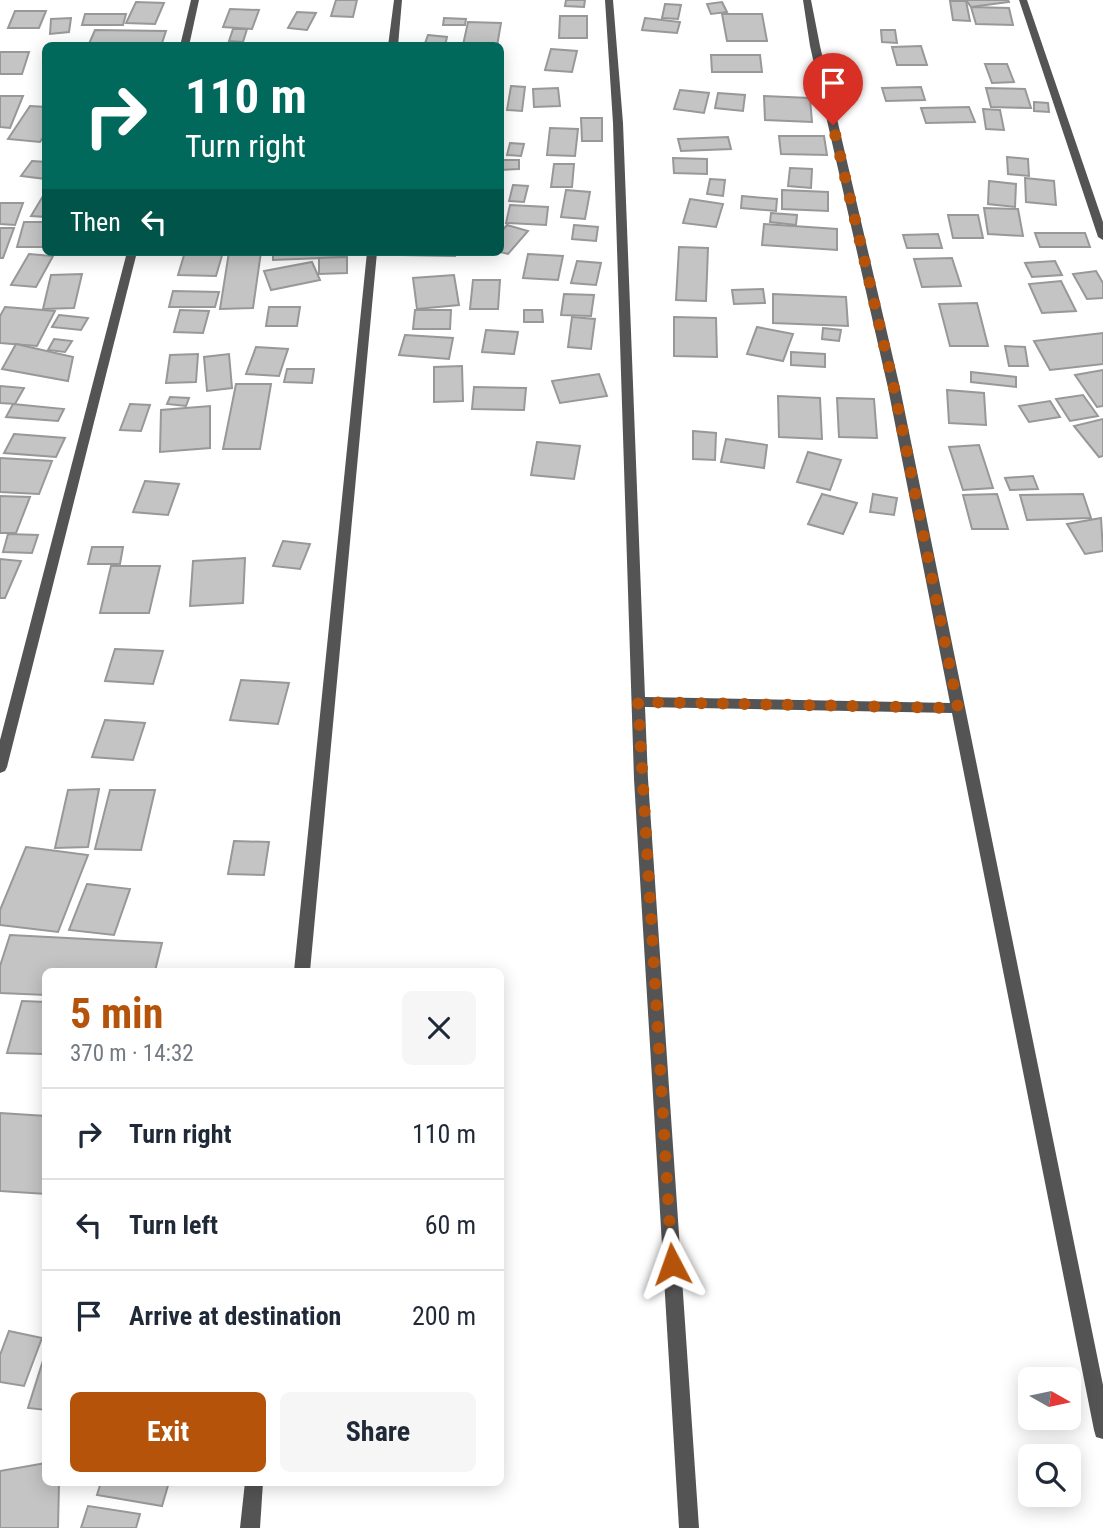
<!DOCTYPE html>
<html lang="en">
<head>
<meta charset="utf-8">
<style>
	body { margin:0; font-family:"Roboto Condensed",sans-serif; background:#f6f6f7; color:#1f2937; height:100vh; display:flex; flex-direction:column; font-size:26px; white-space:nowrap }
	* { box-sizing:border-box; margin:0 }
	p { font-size:23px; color:#747a83 }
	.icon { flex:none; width:38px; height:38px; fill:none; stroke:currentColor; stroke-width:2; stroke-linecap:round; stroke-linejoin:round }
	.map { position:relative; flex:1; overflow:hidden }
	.details { position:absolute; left:42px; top:968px; width:462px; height:518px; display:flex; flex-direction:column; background:#fff; border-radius:10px; box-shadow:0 4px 18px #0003 }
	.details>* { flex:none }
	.guide { position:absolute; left:42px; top:42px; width:462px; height:214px; border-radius:10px; box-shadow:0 4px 18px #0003; background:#00695c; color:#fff; overflow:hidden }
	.needle { width:46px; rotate:99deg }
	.controls { position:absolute; left:1018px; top:1367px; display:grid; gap:14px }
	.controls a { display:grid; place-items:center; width:63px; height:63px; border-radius:10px; background:#fff; box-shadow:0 4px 18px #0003; font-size:35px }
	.pin { position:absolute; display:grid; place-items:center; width:60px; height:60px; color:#fff; margin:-72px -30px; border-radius:50% 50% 50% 0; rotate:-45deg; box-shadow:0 0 7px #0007 }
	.pin .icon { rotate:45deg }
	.me { position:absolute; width:77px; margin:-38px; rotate:356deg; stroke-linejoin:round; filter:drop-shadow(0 0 5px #0008) }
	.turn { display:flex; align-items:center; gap:24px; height:147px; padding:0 28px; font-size:32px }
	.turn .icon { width:91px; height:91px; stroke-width:2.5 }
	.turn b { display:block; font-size:49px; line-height:60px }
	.then { display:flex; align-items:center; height:66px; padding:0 28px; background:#0003; gap:14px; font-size:26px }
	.round { display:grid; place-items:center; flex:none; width:74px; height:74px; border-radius:10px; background:#f6f6f7 }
	.headline { display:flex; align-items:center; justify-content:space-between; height:119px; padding:0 28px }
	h1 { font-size:42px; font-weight:700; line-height:52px; color:#b45309 }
	.button { display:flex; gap:14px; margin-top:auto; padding:14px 28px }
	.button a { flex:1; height:80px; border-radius:10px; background:#b45309; color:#fff; font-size:28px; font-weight:700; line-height:80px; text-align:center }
	.button a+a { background:#f6f6f7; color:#1f2937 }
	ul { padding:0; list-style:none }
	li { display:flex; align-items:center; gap:21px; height:91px; padding:0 28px; border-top:2px solid #e0e1e3 }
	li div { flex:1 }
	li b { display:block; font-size:26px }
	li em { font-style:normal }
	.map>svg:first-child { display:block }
	.building { fill:#c4c4c4; stroke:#989898; stroke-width:2 }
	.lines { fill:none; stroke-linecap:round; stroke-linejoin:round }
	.minor { fill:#545454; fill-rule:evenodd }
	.route { stroke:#b45309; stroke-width:12; stroke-dasharray:0 21.6 }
</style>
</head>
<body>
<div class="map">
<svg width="1103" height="1528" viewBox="0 0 1103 1528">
	<rect width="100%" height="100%" fill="#fff"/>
	<!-- building -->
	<g class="building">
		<polygon points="336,0 357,0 353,17 331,16"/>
		<polygon points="566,0 585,0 584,7 565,6"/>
		<polygon points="966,0 1008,0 1009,2 971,7"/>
		<polygon points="950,1 966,1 970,21 953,20"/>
		<polygon points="136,2 164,3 155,24 126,23"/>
		<polygon points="722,2 727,12 711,14 707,4"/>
		<polygon points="665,4 681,5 678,19 662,18"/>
		<polygon points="971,7 1009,8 1013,25 976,24"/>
		<polygon points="230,9 259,10 252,29 223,27"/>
		<polygon points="15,11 46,11 39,28 8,28"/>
		<polygon points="297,12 316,13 307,30 288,28"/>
		<polygon points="85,14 126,14 123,25 82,25"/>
		<polygon points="722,14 762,14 767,41 727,41"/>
		<polygon points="560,16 587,16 587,38 559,38"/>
		<polygon points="71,18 69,32 50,34 51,19"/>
		<polygon points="444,18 466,19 465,25 443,25"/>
		<polygon points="645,18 680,22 677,33 642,30"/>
		<polygon points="468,22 501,23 497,46 463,45"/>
		<polygon points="233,29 247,29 243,42 229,41"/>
		<polygon points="95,30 166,31 161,46 88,46"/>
		<polygon points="881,30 895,30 897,43 882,42"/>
		<polygon points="428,35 447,37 445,46 424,46"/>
		<polygon points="921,46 927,65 897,65 892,47"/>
		<polygon points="551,49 577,51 572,72 545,70"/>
		<polygon points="0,52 29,52 22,74 0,74"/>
		<polygon points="711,55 760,55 762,72 712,72"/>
		<polygon points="985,64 1007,64 1014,82 992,83"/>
		<polygon points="511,86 525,87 522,111 507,110"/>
		<polygon points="921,87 925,100 886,101 882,88"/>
		<polygon points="558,88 560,106 534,107 533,89"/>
		<polygon points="986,88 1025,89 1031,108 991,107"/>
		<polygon points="680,90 709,93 704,113 674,109"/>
		<polygon points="718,93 745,95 743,111 715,108"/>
		<polygon points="0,96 23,96 10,128 0,127"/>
		<polygon points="764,96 810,98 812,122 765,120"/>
		<polygon points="1034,102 1048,103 1049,112 1034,111"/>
		<polygon points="30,106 46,107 46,133 40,142 8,139"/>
		<polygon points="969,107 975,122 926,123 921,108"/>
		<polygon points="983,109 1000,110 1004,130 986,129"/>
		<polygon points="581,118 602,118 602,141 582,141"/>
		<polygon points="550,128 578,129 575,156 547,155"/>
		<polygon points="779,136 824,136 827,155 781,154"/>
		<polygon points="728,137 731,149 681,151 678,139"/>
		<polygon points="510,143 524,144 521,156 507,155"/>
		<polygon points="1007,157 1028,159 1029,176 1008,174"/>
		<polygon points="673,158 707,159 707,174 674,173"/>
		<polygon points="500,160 519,160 519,169 500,170"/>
		<polygon points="32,161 46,162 46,179 21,176"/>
		<polygon points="554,164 574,164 572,187 551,187"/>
		<polygon points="790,168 812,169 811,188 788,186"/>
		<polygon points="1025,178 1054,181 1056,205 1026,202"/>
		<polygon points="710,179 725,180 723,196 707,194"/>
		<polygon points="989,181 1016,184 1015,207 988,204"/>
		<polygon points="513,185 528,186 524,202 509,201"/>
		<polygon points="566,190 590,192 585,219 561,217"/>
		<polygon points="782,190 828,192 828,211 782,209"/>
		<polygon points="46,191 46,217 31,216"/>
		<polygon points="742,196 777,199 776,211 741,208"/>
		<polygon points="690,199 723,204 716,227 683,223"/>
		<polygon points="0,203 23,203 15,225 0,224"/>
		<polygon points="510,205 548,207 546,225 506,223"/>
		<polygon points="984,208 1018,209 1023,236 988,234"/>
		<polygon points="771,213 797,215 796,225 770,222"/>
		<polygon points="948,215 978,215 983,238 953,238"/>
		<polygon points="24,222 46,222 46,247 17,247"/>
		<polygon points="764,224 837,229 837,250 762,245"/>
		<polygon points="507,225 528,231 508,254 500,252 500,233"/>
		<polygon points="574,225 598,227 596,241 572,239"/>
		<polygon points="0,228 14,228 3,258 0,258"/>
		<polygon points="1035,233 1085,233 1090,247 1040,247"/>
		<polygon points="938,234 942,248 907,248 903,235"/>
		<polygon points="679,247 708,248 706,301 676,300"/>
		<polygon points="185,252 223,252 216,276 178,275"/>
		<polygon points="229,252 261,252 253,308 220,309"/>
		<polygon points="273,252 347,252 347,257 273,260"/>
		<polygon points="404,252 455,252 455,256 403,255"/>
		<polygon points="29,254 53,256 36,287 11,285"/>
		<polygon points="528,254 563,256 558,280 523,278"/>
		<polygon points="347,257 347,273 319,274 319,258"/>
		<polygon points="952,258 961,286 922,287 914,259"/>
		<polygon points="577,261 601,263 596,285 571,283"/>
		<polygon points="1055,261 1062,275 1032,277 1025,263"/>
		<polygon points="312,262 320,280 271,290 264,271"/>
		<polygon points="1096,271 1103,283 1103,298 1087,299 1073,274"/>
		<polygon points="82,274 74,308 43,309 51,275"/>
		<polygon points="454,275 459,305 417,309 413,278"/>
		<polygon points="473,280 500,280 498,309 470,309"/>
		<polygon points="1061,281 1076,311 1042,313 1029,284"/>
		<polygon points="763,289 765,303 734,304 732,290"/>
		<polygon points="173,291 219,292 215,307 169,307"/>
		<polygon points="564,294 594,295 591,316 561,315"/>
		<polygon points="773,294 846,297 848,326 773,323"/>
		<polygon points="977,303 988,346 950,346 939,304"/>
		<polygon points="5,307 55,311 37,346 0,343 0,316"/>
		<polygon points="269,307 300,307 297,326 266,326"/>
		<polygon points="180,310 209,311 203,333 174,332"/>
		<polygon points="415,310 451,310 450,329 413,329"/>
		<polygon points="524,310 542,310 543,322 524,322"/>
		<polygon points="59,315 88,318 81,330 52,327"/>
		<polygon points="572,317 595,319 591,349 568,347"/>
		<polygon points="674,317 716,318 717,357 674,356"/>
		<polygon points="757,327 793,334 783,361 747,354"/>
		<polygon points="823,328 841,330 839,341 822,339"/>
		<polygon points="486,330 518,332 514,354 482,352"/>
		<polygon points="1103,333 1103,364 1050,370 1034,341"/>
		<polygon points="405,335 453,338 449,359 399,355"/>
		<polygon points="54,339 72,341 65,352 48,350"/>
		<polygon points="16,344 73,357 68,381 2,369"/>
		<polygon points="1005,346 1025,347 1028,366 1009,366"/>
		<polygon points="256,347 288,349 279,376 246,374"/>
		<polygon points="791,352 825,354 825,367 791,365"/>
		<polygon points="198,354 196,382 166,383 170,355"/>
		<polygon points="229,354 232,388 207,391 204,357"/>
		<polygon points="462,366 463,401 434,402 434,367"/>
		<polygon points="287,369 314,369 312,383 284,382"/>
		<polygon points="1103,370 1103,406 1097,407 1075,375"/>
		<polygon points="971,372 1016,377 1016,387 971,382"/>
		<polygon points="599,374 607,396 560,403 552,381"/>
		<polygon points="236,384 271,384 260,449 223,449"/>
		<polygon points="0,386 24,388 15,404 0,403"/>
		<polygon points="474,387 526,388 524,410 472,409"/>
		<polygon points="947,390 984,393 986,425 949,423"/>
		<polygon points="1083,395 1098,416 1070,421 1056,399"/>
		<polygon points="778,396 820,398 822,439 779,437"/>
		<polygon points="170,397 189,398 186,406 167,404"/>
		<polygon points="837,398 874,399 877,438 839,437"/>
		<polygon points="1050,401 1060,417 1029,422 1019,406"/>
		<polygon points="13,404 64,409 58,421 6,417"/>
		<polygon points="130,404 150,405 141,431 120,430"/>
		<polygon points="210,406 210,448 160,452 161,410"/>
		<polygon points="1103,419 1103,456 1099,457 1074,426"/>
		<polygon points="693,431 716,433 715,460 693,459"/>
		<polygon points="14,434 65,438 56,457 4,453"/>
		<polygon points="726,439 767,445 764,468 721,462"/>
		<polygon points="537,442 580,446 574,479 531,475"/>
		<polygon points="979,445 993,488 963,490 949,447"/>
		<polygon points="808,452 841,460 830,490 797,482"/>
		<polygon points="0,458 52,461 39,494 0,492"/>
		<polygon points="1033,476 1038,489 1010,490 1005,478"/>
		<polygon points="145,481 179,484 168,515 133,512"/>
		<polygon points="822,494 857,503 843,534 808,524"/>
		<polygon points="873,494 897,498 894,515 870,512"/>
		<polygon points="997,494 1008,529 972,529 963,495"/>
		<polygon points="1083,494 1091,518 1027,520 1020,495"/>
		<polygon points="0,496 30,497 16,533 0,533"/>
		<polygon points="1101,518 1103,551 1085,554 1067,524"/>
		<polygon points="8,534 38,535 32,553 3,552"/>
		<polygon points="283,541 310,544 300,569 273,566"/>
		<polygon points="92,547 123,547 120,564 88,564"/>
		<polygon points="245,558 243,603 190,606 193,561"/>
		<polygon points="0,559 21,561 5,598 0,598"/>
		<polygon points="111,566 160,566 149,613 100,613"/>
		<polygon points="115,649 163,651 153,684 105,681"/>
		<polygon points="241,680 289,683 278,724 230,720"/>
		<polygon points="105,720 145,723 133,760 92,757"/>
		<polygon points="99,789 88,847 55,848 68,790"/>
		<polygon points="110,790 155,790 141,850 95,849"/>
		<polygon points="234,841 269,842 264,875 228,874"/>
		<polygon points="26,847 88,855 58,932 0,925 0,910"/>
		<polygon points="87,884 130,889 114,935 69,930"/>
		<polygon points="10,935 162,943 155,971 46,971 46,995 0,993 0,966"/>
		<polygon points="22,1001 46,1002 46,1054 7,1053"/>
		<polygon points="0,1113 46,1116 46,1194 0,1191"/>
		<polygon points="9,1331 42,1338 24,1386 0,1382 0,1355"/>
		<polygon points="46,1351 46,1410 28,1408"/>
		<polygon points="46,1463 46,1482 59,1482 58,1528 0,1528 0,1471"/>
		<polygon points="101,1482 169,1482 162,1506 97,1495"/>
		<polygon points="88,1506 140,1514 136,1528 81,1528"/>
	</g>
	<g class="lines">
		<!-- minor -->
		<g class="minor">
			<polygon points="191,0 199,0 189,46 180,46"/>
			<polygon points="394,0 402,0 398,46 388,46"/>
			<polygon points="605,0 613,0 623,123 645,697 950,703 888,388 810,46 803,0 811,0 820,46 900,388 1103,1385 1103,1439 1096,1437 1094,1430 952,713 645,707 648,779 699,1528 679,1528 634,779 613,123"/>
			<polygon points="1019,0 1027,0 1103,222 1103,240 1098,237"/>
			<polygon points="127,252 137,252 7,767 5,771 0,773 0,740"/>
			<polygon points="367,252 377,252 310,971 294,971"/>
			<polygon points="245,1482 263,1482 260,1528 240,1528"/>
		</g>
	</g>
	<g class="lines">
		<!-- route -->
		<polyline class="route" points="672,1264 638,702 958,708 894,388 833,125"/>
	</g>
</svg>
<div class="controls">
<a><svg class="needle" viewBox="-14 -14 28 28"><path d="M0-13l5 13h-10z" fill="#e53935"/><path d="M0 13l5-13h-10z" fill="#747a83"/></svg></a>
<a><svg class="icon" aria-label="search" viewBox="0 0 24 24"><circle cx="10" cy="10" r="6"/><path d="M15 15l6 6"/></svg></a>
</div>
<div class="pin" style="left:833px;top:125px;background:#d93025"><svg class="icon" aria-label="arrive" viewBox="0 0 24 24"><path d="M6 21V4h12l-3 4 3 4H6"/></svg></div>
<svg class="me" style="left:672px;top:1264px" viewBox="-20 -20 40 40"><path d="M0-17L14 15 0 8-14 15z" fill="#b45309" stroke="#fff" stroke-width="4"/></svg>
<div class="guide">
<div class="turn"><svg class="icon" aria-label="right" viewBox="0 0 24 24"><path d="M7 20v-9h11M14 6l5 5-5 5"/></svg><div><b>110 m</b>Turn right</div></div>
<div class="then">Then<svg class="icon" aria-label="left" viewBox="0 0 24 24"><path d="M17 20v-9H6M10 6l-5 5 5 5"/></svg></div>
</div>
<section class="details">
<div class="headline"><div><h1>5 min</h1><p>370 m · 14:32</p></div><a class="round"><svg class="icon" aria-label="close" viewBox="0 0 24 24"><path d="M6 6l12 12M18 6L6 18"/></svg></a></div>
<ul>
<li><svg class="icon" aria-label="right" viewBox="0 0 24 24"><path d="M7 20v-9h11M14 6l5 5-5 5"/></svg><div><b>Turn right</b></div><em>110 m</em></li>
<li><svg class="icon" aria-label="left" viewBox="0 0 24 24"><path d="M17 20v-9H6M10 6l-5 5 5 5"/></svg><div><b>Turn left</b></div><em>60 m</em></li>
<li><svg class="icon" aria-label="arrive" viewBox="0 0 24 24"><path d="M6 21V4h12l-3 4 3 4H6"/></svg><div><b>Arrive at destination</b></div><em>200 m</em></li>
</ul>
<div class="button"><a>Exit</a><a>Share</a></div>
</section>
</div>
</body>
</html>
